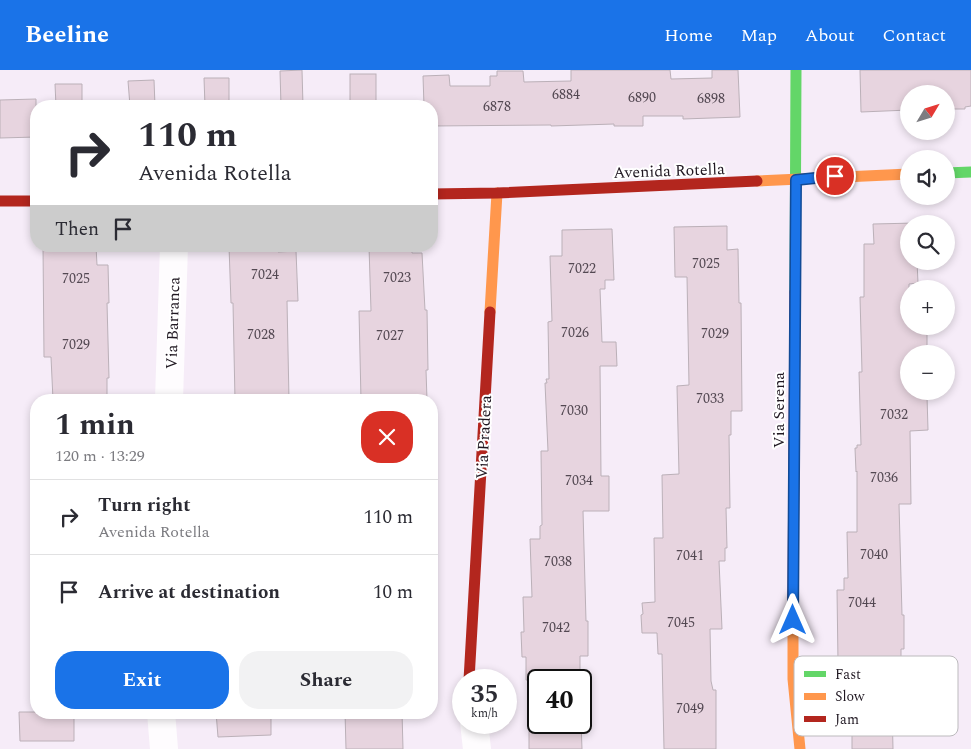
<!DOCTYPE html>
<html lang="en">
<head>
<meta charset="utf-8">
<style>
	body { margin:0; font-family:Spectral,serif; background:#f2f2f3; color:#2b2b33; height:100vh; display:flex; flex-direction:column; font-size:19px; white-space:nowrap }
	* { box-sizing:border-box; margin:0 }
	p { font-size:16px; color:#7c7c81 }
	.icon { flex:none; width:28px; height:28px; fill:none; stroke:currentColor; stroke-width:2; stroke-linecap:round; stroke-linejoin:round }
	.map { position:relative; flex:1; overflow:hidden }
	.drawer { position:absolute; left:30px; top:324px; width:408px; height:325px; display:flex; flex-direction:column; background:#fff; border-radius:20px; box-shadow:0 2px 8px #0003 }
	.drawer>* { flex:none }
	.banner { position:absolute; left:30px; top:30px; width:408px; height:152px; border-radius:20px; box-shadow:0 2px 8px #0003; background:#fff; color:#2b2b33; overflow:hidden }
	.needle { width:32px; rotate:52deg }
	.tools { position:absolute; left:900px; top:15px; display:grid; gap:10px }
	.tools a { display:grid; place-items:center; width:55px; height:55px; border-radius:50%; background:#fff; box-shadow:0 2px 8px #0003; font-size:25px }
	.speed { position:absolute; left:452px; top:599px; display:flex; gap:10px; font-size:25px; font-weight:700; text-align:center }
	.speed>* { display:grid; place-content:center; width:65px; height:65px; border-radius:50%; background:#fff; box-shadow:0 2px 8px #0003; line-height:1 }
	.speed small { font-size:12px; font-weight:400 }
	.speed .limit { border:2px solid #111; border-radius:8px; background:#fff; color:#111 }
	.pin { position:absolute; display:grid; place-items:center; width:42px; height:42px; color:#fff; margin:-21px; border:2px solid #fff; border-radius:50%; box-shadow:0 1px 5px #0007 }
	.me { position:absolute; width:55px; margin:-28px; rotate:0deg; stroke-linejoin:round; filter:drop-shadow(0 0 4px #0008) }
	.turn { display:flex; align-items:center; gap:18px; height:105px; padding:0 25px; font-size:22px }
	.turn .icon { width:65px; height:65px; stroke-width:2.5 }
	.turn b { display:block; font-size:35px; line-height:42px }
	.then { display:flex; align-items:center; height:48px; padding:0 25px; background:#0003; gap:10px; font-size:19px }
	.round { display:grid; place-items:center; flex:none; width:52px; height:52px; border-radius:20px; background:#f2f2f3 }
	.summary { display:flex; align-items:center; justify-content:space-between; height:85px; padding:0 25px }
	h1 { font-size:30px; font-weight:700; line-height:38px }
	.button { display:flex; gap:10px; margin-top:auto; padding:10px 25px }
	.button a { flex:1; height:58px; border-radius:20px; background:#1a73e8; color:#fff; font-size:20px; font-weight:700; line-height:58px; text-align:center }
	.button a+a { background:#f2f2f3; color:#2b2b33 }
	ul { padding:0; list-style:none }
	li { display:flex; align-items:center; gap:15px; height:75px; padding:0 25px; border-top:1px solid #e1e1e2 }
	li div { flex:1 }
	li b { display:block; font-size:19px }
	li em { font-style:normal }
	header { display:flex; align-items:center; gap:30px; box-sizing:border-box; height:70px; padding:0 25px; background:#1a73e8; color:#fff }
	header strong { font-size:24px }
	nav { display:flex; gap:28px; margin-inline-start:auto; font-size:18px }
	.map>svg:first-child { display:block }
	.building { fill:#e7d4df; stroke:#bbb0b8 }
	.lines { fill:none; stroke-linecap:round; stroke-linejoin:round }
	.street { stroke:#fefcfe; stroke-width:28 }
	.fast { stroke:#63d668; stroke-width:11 }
	.slow { stroke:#ff974d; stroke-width:11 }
	.jam { stroke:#b3261e; stroke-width:11 }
	.route-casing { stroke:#114b97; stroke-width:12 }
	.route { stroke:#1a73e8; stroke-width:9 }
	.labels { text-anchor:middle; stroke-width:4; stroke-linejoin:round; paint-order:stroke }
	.number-label { font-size:14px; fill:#534852 }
	.street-label { font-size:16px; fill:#201822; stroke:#fff }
	.key { fill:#fff; stroke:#bcbabd; stroke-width:1 }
	.key-label { font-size:14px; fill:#201822 }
</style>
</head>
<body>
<header>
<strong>Beeline</strong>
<nav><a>Home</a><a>Map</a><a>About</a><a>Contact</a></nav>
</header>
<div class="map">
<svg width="971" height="679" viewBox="0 0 971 679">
	<rect width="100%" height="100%" fill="#f6ecf8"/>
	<!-- building -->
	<g class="building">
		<polygon points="302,0 303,36 281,36 280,1"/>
		<polygon points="571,0 670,0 671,9 712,8 712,0 738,0 740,47 683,49 683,46 643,46 643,56 614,56 614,54 551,56 551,55 431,56 431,36 424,36 423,6 449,5 450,16 490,16 490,6 497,6 497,1 523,1 524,12 571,11"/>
		<polygon points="860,0 971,0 971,36 965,37 965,39 946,39 946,24 909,24 909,40 861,42"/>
		<rect x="350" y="4" width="26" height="32"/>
		<polygon points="204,8 229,8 229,36 205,36"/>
		<polygon points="154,10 155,36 130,36 128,11"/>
		<polygon points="55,14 82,14 82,36 56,36"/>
		<polygon points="36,29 36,67 0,68 0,30"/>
		<polygon points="916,153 909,154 909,191 917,191 918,213 909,214 909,256 927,256 927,284 909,284 909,321 922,321 922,327 927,326 928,360 910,361 911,434 899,434 902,545 904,545 904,579 901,579 901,593 891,593 893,679 852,679 852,652 849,652 849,631 838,631 837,619 837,597 838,592 837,520 844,520 844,508 848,508 847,462 857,462 857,401 856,402 855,378 857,378 857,375 861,375 859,302 862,302 860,227 864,227 864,174 874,174 873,154"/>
		<polygon points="727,156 727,180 738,179 739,233 741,233 742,341 731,341 731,365 729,365 730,438 726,438 727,478 725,478 725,491 719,491 722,559 710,559 711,611 713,620 716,620 716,679 664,679 662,584 658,584 657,563 642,563 641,545 643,544 642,533 655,532 654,468 663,468 662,405 679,404 677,316 689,315 687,207 675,207 674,157"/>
		<polygon points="612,159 614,210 605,210 605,219 600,219 602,272 616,272 617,296 600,296 601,406 609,406 609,441 583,441 586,551 588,551 588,586 580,586 580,610 526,610 526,587 522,587 521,562 524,562 523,527 532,527 530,469 540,469 540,456 542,455 541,381 548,381 545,313 547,313 546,309 549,309 548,252 552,251 550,186 562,186 562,160"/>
		<polygon points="43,176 96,176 97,195 108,195 109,233 107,233 109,308 107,308 107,330 53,330 51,287 44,287"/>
		<polygon points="229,176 278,176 278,182 296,181 298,231 287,231 289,330 235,330 233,233 231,233"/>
		<polygon points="369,176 412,176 412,183 422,183 425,240 427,240 428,300 426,300 427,330 361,330 359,241 371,241"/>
		<polygon points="19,642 74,642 74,671 20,671"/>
		<polygon points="216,642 271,642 271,665 218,667"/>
		<polygon points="345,642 402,642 403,679 346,679"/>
		<polygon points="529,652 581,652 582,679 529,679"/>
	</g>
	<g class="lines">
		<!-- street -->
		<g class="street">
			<polyline points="169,330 174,176"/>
			<polyline points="161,642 164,679"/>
			<polyline points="474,652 477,679"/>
		</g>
		<!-- fast -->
		<g class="fast">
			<polyline points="946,103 971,102"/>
			<polyline points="795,222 796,0"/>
		</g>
		<!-- slow -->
		<g class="slow">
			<polyline points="757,111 909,104"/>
			<polyline points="490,242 497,123"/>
			<polyline points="793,528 793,609 800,679"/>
		</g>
		<!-- jam -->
		<g class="jam">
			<polyline points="431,124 497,123 757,111"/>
			<polyline points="0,131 36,131"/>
			<polyline points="793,528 795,222"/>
			<polyline points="469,610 490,242"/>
		</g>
	</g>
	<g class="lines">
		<!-- route casing -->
		<g class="route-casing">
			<polyline id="route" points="793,550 796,110 835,106"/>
		</g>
		<!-- route -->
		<use href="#route" class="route"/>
	</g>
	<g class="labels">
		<!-- number labels -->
		<g class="number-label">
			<text x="566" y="29">6884</text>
			<text x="642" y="32">6890</text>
			<text x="711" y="33">6898</text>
			<text x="497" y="41">6878</text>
			<text x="706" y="198">7025</text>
			<text x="582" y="203">7022</text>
			<text x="265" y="209">7024</text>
			<text x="397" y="212">7023</text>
			<text x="76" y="213">7025</text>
			<text x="575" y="267">7026</text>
			<text x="715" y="268">7029</text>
			<text x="261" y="269">7028</text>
			<text x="390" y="270">7027</text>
			<text x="76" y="279">7029</text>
			<text x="710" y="333">7033</text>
			<text x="574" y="345">7030</text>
			<text x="894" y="349">7032</text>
			<text x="884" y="412">7036</text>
			<text x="579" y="415">7034</text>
			<text x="874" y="489">7040</text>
			<text x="690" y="490">7041</text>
			<text x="558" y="496">7038</text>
			<text x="862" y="537">7044</text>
			<text x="681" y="557">7045</text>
			<text x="556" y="562">7042</text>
			<text x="690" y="643">7049</text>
		</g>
		<!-- street labels -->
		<g class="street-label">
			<text transform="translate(669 100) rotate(-2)" y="6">Avenida Rotella</text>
			<text transform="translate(172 253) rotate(-88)" y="6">Via Barranca</text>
			<text transform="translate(778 340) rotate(-90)" y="6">Via Serena</text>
			<text transform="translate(483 367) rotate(-87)" y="6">Via Pradera</text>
		</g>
	</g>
	<!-- legend -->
	<rect x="794" y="586" width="164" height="80" rx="8" class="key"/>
	<rect x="804" y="601" width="22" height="6" fill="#63d668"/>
	<rect x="804" y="623" width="22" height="7" fill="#ff974d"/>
	<rect x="804" y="646" width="22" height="6" fill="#b3261e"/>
	<g class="key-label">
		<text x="835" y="609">Fast</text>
		<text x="835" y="631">Slow</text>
		<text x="835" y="654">Jam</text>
	</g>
</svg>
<div class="tools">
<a><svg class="needle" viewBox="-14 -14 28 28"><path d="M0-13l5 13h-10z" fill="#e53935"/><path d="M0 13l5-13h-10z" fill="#7c7c81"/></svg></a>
<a><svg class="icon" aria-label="sound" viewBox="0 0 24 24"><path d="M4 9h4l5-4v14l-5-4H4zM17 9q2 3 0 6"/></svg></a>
<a><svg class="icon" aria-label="search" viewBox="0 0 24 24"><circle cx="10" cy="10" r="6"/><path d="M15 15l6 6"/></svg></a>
<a>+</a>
<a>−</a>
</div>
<div class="speed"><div>35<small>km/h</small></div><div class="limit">40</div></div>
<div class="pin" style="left:835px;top:106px;background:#d93025"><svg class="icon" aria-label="arrive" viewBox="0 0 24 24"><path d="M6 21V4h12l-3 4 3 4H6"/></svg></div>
<svg class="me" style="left:793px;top:550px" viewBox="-20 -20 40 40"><path d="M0-17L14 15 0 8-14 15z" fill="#1a73e8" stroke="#fff" stroke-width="4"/></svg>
<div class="banner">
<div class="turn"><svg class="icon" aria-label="right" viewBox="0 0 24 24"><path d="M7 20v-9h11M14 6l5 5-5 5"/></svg><div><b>110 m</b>Avenida Rotella</div></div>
<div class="then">Then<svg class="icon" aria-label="arrive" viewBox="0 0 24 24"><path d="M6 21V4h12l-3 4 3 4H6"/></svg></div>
</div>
<section class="drawer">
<div class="summary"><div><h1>1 min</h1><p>120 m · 13:29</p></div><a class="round" style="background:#d93025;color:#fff"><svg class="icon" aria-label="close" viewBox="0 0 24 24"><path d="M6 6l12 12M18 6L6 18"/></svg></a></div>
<ul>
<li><svg class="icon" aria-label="right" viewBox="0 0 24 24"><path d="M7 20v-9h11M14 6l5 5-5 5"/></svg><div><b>Turn right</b><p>Avenida Rotella</p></div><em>110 m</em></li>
<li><svg class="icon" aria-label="arrive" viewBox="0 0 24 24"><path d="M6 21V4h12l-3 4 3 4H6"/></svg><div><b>Arrive at destination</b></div><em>10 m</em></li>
</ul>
<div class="button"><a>Exit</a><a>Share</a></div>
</section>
</div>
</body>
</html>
